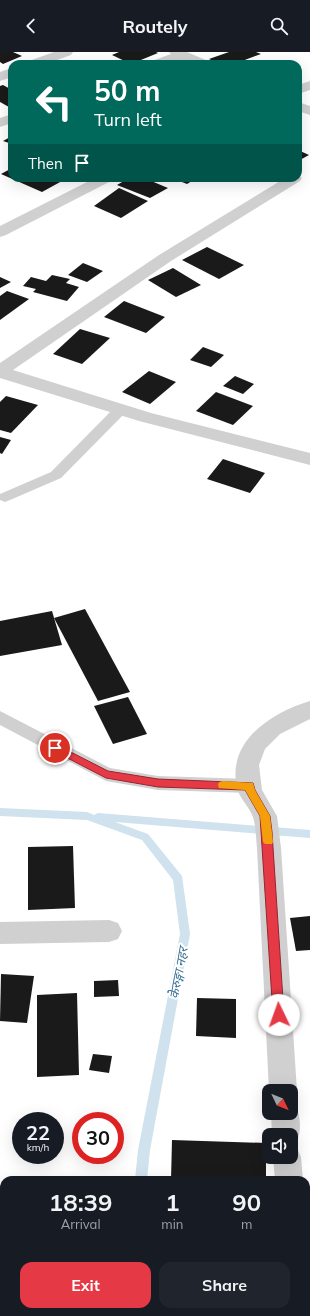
<!DOCTYPE html>
<html lang="en">
<head>
<meta charset="utf-8">
<style>
	body { margin:0; font-family:Mulish,"Noto Sans Devanagari",sans-serif; background:#20242c; color:#f1f3f6; height:100vh; display:flex; flex-direction:column; font-size:15px; white-space:nowrap }
	* { box-sizing:border-box; margin:0 }
	p { font-size:13px; color:#9ea1a6 }
	.icon { flex:none; width:22px; height:22px; fill:none; stroke:currentColor; stroke-width:2; stroke-linecap:round; stroke-linejoin:round }
	.map { position:relative; flex:1; overflow:hidden }
	.panel { position:absolute; left:0px; top:1124px; width:310px; height:140px; display:flex; flex-direction:column; background:#171b24; border-radius:12px 12px 0 0; box-shadow:0 4px 16px #0002 }
	.panel>* { flex:none }
	.hud { position:absolute; left:8px; top:8px; width:294px; height:122px; border-radius:12px; box-shadow:0 4px 16px #0002; background:#00695c; color:#fff; overflow:hidden }
	.needle { width:26px; rotate:133deg }
	.controls { position:absolute; left:262px; top:1032px; display:grid; gap:8px }
	.controls a { display:grid; place-items:center; width:36px; height:36px; border-radius:8px; background:#171b24; box-shadow:0 4px 16px #0002; font-size:20px }
	.speed { position:absolute; left:12px; top:1060px; display:flex; gap:8px; font-size:20px; font-weight:700; text-align:center }
	.speed>* { display:grid; place-content:center; width:52px; height:52px; border-radius:50%; background:#171b24; box-shadow:0 4px 16px #0002; line-height:1 }
	.speed small { font-size:10px; font-weight:400 }
	.speed .limit { border:6px solid #d22; background:#fff; color:#111 }
	.pin { position:absolute; display:grid; place-items:center; width:34px; height:34px; color:#fff; margin:-17px; border:2px solid #fff; border-radius:50%; box-shadow:0 1px 4px #0007 }
	.me { position:absolute; width:44px; margin:-22px; rotate:357deg; stroke-linejoin:round; filter:drop-shadow(0 0 3px #0008) }
	.turn { display:flex; align-items:center; gap:14px; height:84px; padding:0 20px; font-size:18px }
	.turn .icon { width:52px; height:52px; stroke-width:2.5 }
	.turn b { display:block; font-size:28px; line-height:34px }
	.then { display:flex; align-items:center; height:38px; padding:0 20px; background:#0003; gap:8px; font-size:15px }
	.eta { display:flex; justify-content:space-evenly; align-items:center; height:68px; text-align:center }
	.eta b { font-size:24px; font-weight:700; line-height:28px }
	.primary-button { display:flex; gap:8px; margin-top:auto; padding:8px 20px }
	.primary-button a { flex:1; height:46px; border-radius:12px; background:#e63946; color:#fff; font-size:16px; font-weight:700; line-height:46px; text-align:center }
	.primary-button a+a { background:#20242c; color:#f1f3f6 }
	header { display:flex; justify-content:space-between; align-items:center; height:52px; padding:0 20px; background:#171b24; font-size:18px; font-weight:700 }
	.map>svg:first-child { display:block }
	.lines { fill:none; stroke-linecap:round; stroke-linejoin:round }
	.stream { fill:#cfe2ee; fill-rule:evenodd }
	.building { fill:#1a1a1a }
	.lane { fill:#d0d0d0; fill-rule:evenodd }
	.street { fill:#d0d0d0; fill-rule:evenodd }
	.route { fill:#e63946; stroke:#96252e }
	.slow { fill:#f59e0b }
	.labels { text-anchor:middle; stroke-width:4; stroke-linejoin:round; paint-order:stroke }
	.water-label { font-size:13px; font-style:italic; fill:#3f7597; stroke:#fff }
</style>
</head>
<body>
<header><svg class="icon" aria-label="back" viewBox="0 0 24 24"><path d="M15 5l-7 7 7 7"/></svg>Routely<svg class="icon" aria-label="search" viewBox="0 0 24 24"><circle cx="10" cy="10" r="6"/><path d="M15 15l6 6"/></svg></header>
<div class="map">
<svg width="310" height="1264" viewBox="0 0 310 1264">
	<rect width="100%" height="100%" fill="#fff"/>
	<g class="lines">
		<!-- stream -->
		<g class="stream">
			<polygon points="0,756 87,760 94,763 98,761 310,778 310,786 115,770 148,782 182,824 190,882 150,1098 147,1128 135,1128 138,1098 180,882 173,828 142,788 87,768 0,764"/>
			<polygon points="123,1260 135,1260 134,1264 122,1264"/>
		</g>
	</g>
	<!-- building -->
	<g class="building">
		<polygon points="0,0 13,0 22,4 3,12 0,10"/>
		<polygon points="119,0 156,0 158,1 131,12 112,3"/>
		<polygon points="229,0 256,0 261,2 234,12 219,12 209,7"/>
		<polygon points="3,33 12,38 12,54 9,55 0,50 0,34"/>
		<polygon points="12,84 12,92 3,89"/>
		<polygon points="298,98 309,103 298,109"/>
		<polygon points="12,116 12,126 55,126 62,129 42,140 1,122"/>
		<polygon points="129,126 144,126 168,136 150,146 117,133"/>
		<polygon points="172,126 197,126 187,132"/>
		<polygon points="119,136 148,149 121,166 94,154"/>
		<polygon points="207,195 244,213 219,227 182,208"/>
		<polygon points="83,211 103,219 87,230 68,223"/>
		<polygon points="173,216 201,233 176,245 148,228"/>
		<polygon points="52,223 70,227 66,231 79,235 67,249 33,240 36,237 23,234 31,225 46,229"/>
		<polygon points="0,225 11,230 0,236"/>
		<polygon points="7,239 29,247 0,268 0,244"/>
		<polygon points="124,249 165,265 146,281 104,265"/>
		<polygon points="80,277 110,286 82,312 53,302"/>
		<polygon points="203,295 224,303 211,315 190,308"/>
		<polygon points="149,319 176,330 150,352 122,340"/>
		<polygon points="235,324 254,332 243,342 223,334"/>
		<polygon points="216,340 253,354 233,373 196,359"/>
		<polygon points="6,344 38,353 11,381 0,378 0,350"/>
		<polygon points="0,385 11,388 2,402 0,401"/>
		<polygon points="223,407 265,421 250,441 207,427"/>
		<polygon points="85,557 130,640 98,649 54,566"/>
		<polygon points="52,559 62,593 0,604 0,569"/>
		<polygon points="128,645 147,682 113,692 94,654"/>
		<polygon points="73,794 75,856 28,858 28,795"/>
		<polygon points="310,864 310,898 296,899 290,866"/>
		<polygon points="1,922 34,924 27,971 0,969"/>
		<polygon points="118,928 119,944 94,945 94,929"/>
		<polygon points="77,941 79,1023 37,1025 37,943"/>
		<polygon points="197,946 236,947 236,986 196,984"/>
		<polygon points="93,1002 112,1004 109,1021 89,1018"/>
		<polygon points="172,1088 266,1091 266,1128 171,1128"/>
	</g>
	<g class="lines">
		<!-- lane -->
		<g class="lane">
			<polygon points="121,353 126,354 128,357 126,360 61,426 10,448 5,450 0,448 0,442 51,420 116,354"/>
			<polygon points="0,659 110,716 158,724 250,727 256,729 259,734 256,739 250,741 158,738 106,729 0,673"/>
			<polygon points="0,1212 4,1214 4,1260 21,1260 22,1264 0,1264 0,1253 3,1250 0,1249"/>
		</g>
		<!-- street -->
		<g class="street">
			<polygon points="54,0 73,0 71,3 46,12 27,12 29,9"/>
			<polygon points="169,0 187,0 208,9 210,12 192,12 182,8 169,12 150,12 152,9 171,2"/>
			<polygon points="12,16 12,25 0,29 0,20"/>
			<polygon points="310,29 310,38 298,42 298,33"/>
			<polygon points="298,50 310,54 310,63 298,59"/>
			<polygon points="12,62 12,71 0,75 0,66"/>
			<polygon points="298,122 302,126 300,129 171,209 13,318 151,361 310,401 310,413 139,369 0,326 0,311 159,203 285,126 298,126"/>
			<polygon points="95,126 113,126 111,129 6,183 0,185 0,174"/>
			<path d="M 310,649 L 310,667 L 280,682 L 265,697 L 259,713 L 262,738 L 277,764 L 281,796 L 297,1039 L 291,1049 L 291,1039 L 269,1039 L 257,796 C 256,786 256,775 253,765 C 250,756 241,748 238,739 C 224,691 270,661 310,649 Z"/>
			<polygon points="109,868 118,871 122,879 118,887 109,890 0,892 0,870"/>
			<path d="M 291,1050 L 295,1052 C 301,1065 302,1079 296,1092 L 292,1094 L 297,1096 L 301,1105 L 303,1128 L 275,1128 L 273,1105 L 291,1105 L 291,1083 L 272,1083 L 271,1061 L 291,1061 Z"/>
			<polygon points="306,1249 310,1257 310,1264 282,1264 281,1260 306,1260"/>
		</g>
	</g>
	<!-- route -->
	<polygon class="route" points="55,692 108,719 158,727 253,731 255,738 270,764 272,780 284,963 283,966 279,968 275,966 273,963 260,764 245,738 158,735 106,726 52,698 51,696 52,693"/>
	<!-- slow -->
	<polygon class="slow" points="223,729 253,731 255,738 270,764 273,790 272,792 265,792 263,790 260,764 245,738 219,736 218,733 219,730"/>
	<g class="labels">
		<!-- water labels -->
		<g class="water-label">
			<text transform="translate(178 921) rotate(-79)" y="5">केेरुङ्गा नहर</text>
		</g>
	</g>
</svg>
<div class="controls">
<a><svg class="needle" viewBox="-14 -14 28 28"><path d="M0-13l5 13h-10z" fill="#e53935"/><path d="M0 13l5-13h-10z" fill="#9ea1a6"/></svg></a>
<a><svg class="icon" aria-label="sound" viewBox="0 0 24 24"><path d="M4 9h4l5-4v14l-5-4H4zM17 9q2 3 0 6"/></svg></a>
</div>
<div class="speed"><div>22<small>km/h</small></div><div class="limit">30</div></div>
<div class="pin" style="left:55px;top:696px;background:#d93025"><svg class="icon" aria-label="arrive" viewBox="0 0 24 24"><path d="M6 21V4h12l-3 4 3 4H6"/></svg></div>
<svg class="me" style="left:279px;top:963px" viewBox="-20 -20 40 40"><circle r="19" fill="#fff"/><path d="M0-13L10 11 0 6-10 11z" fill="#e63946"/></svg>
<div class="hud">
<div class="turn"><svg class="icon" aria-label="left" viewBox="0 0 24 24"><path d="M17 20v-9H6M10 6l-5 5 5 5"/></svg><div><b>50 m</b>Turn left</div></div>
<div class="then">Then<svg class="icon" aria-label="arrive" viewBox="0 0 24 24"><path d="M6 21V4h12l-3 4 3 4H6"/></svg></div>
</div>
<section class="panel">
<div class="eta">
<div><b>18:39</b><p>Arrival</p></div>
<div><b>1</b><p>min</p></div>
<div><b>90</b><p>m</p></div>
</div>
<div class="primary-button"><a>Exit</a><a>Share</a></div>
</section>
</div>
</body>
</html>
